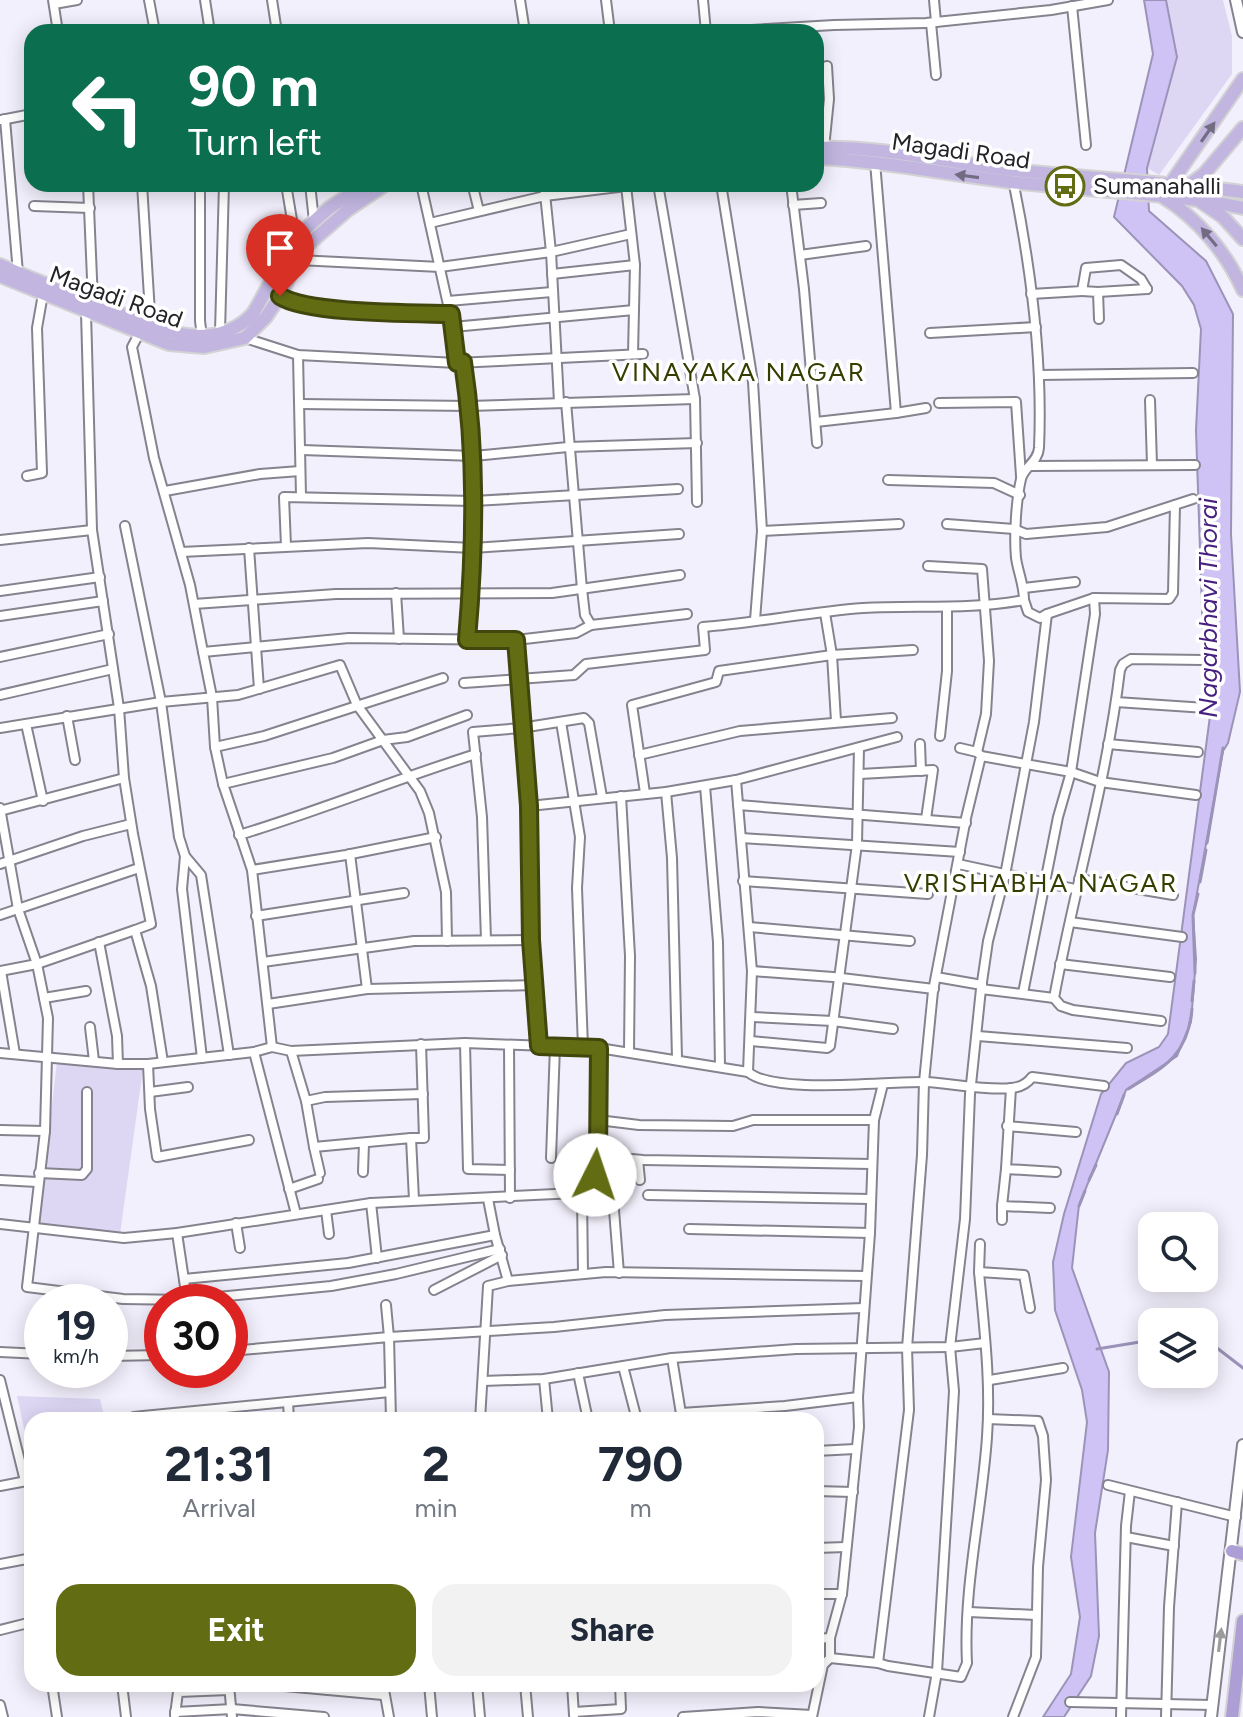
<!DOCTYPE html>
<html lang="en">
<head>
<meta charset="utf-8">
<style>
	body { margin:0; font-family:Figtree,sans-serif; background:#f2f2f3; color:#1f2937; height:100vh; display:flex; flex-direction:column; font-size:30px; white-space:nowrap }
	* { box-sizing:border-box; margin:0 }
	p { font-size:26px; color:#747a83 }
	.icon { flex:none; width:44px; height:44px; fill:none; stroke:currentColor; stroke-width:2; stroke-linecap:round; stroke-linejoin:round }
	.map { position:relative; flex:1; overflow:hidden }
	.drawer { position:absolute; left:24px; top:1412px; width:800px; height:280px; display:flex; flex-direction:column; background:#fff; border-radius:24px; box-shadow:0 4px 20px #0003 }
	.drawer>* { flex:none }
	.banner { position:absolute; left:24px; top:24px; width:800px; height:168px; border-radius:24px; box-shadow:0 4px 20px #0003; background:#0b6e4f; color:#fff; overflow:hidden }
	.buttons { position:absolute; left:1138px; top:1212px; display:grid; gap:16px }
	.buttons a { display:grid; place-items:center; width:80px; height:80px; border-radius:16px; background:#fff; box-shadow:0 4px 20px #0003; font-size:40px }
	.speed { position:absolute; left:24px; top:1284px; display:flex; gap:16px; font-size:40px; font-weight:700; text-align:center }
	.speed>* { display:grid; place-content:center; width:104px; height:104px; border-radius:50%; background:#fff; box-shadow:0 4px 20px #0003; line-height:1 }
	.speed small { font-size:20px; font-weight:400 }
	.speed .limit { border:12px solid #d22; background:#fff; color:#111 }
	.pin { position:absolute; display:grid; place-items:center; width:68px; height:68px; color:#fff; margin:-82px -34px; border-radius:50% 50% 50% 0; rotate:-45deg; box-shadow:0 0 8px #0007 }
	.pin .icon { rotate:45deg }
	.me { position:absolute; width:88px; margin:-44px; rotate:4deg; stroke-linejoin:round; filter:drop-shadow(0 0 6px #0008) }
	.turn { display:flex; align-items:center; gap:28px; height:168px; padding:0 32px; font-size:36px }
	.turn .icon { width:104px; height:104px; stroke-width:2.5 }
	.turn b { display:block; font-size:56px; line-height:68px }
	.eta { display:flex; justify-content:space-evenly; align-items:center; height:136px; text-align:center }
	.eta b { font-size:48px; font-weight:700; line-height:56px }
	.button { display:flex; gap:16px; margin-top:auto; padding:16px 32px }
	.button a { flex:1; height:92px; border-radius:24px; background:#626c13; color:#fff; font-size:32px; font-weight:700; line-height:92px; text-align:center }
	.button a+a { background:#f2f2f3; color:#1f2937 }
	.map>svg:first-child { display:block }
	.green { fill:#ded7f4 }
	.water { fill:#cfc3f6; stroke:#9b93b8; stroke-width:2 }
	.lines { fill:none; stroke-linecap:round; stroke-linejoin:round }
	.stream { stroke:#9b93b8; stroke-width:3 }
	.minor-casing { stroke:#86838e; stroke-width:12 }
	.tertiary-casing { stroke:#86838e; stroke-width:14 }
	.primary-casing { stroke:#d3d3d4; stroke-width:16 }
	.trunk-casing { stroke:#d3d3d4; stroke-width:16 }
	.minor { stroke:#fff; stroke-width:8 }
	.tertiary { stroke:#fff; stroke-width:10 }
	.primary { stroke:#c2b6e0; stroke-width:12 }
	.trunk { stroke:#ae9ed6; stroke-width:12 }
	.oneway { fill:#726c83 }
	.oneway2 { fill:#9c9c9d }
	.route-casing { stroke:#40460c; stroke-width:20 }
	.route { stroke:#626c13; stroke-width:14 }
	.labels { text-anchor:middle; stroke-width:7; stroke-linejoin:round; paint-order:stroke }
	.street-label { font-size:24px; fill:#232226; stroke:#fff }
	.poi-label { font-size:24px; fill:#232226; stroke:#fff; text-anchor:start }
	.neighbourhood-label { font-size:26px; letter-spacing:2px; fill:#363d00; stroke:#fff }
	.water-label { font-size:26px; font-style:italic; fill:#461f7f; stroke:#fff }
</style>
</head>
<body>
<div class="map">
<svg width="1243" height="1717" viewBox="0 0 1243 1717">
	<rect width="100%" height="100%" fill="#f3f0fd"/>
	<!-- green -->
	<g class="green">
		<polygon points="1166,0 1223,0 1232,36 1232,74 1159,175 1147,168 1177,57"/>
		<polygon points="57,1061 143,1069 120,1234 38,1226"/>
		<polygon points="17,1396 100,1399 105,1420 32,1420 32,1465"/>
	</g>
	<!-- water -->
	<polygon class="water" points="1144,0 1166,0 1177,57 1147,168 1149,211 1206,261 1233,314 1231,534 1240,692 1228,743 1223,751 1193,915 1196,959 1191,1022 1177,1056 1126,1090 1079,1205 1072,1268 1109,1372 1108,1450 1095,1533 1099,1636 1091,1676 1064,1717 1043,1717 1071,1674 1080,1617 1071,1557 1087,1422 1082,1390 1055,1310 1053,1262 1064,1214 1101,1094 1126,1063 1159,1047 1168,1034 1210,716 1212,690 1203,640 1196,430 1201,329 1194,305 1182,286 1114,217 1153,54"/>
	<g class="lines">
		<!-- stream -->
		<g class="stream">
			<polyline points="1207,843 1223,748"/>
			<polyline points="1200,882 1206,850"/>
			<polyline points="1195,973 1193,915 1198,894"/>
			<polyline points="1192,1001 1194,981"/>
			<path d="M 1128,1089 C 1165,1067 1188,1055 1192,1009"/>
			<polyline points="1117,1114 1124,1095"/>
			<polyline points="1089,1180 1096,1165"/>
			<polyline points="1079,1206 1085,1191"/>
			<polyline points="1204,1338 1243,1368"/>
			<polyline points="1097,1349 1152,1340"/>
		</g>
		<!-- minor casing -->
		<g class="minor-casing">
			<g id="minor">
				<polyline points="53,0 58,32"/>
				<polyline points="149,0 155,32"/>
				<polyline points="205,0 210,32"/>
				<polyline points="272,0 277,32"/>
				<polyline points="520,0 525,32"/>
				<polyline points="606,0 610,32"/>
				<polyline points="703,0 706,32"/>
				<polyline points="934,0 936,22"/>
				<polyline points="54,4 77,0"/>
				<polyline points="1072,6 1086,145"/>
				<polyline points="931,23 936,75"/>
				<polyline points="718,32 834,25 926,23 1051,10 1108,0"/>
				<polyline points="5,119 18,273"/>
				<polyline points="1,120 32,114"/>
				<polyline points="824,148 829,99 827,66"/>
				<polyline points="88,184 93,302 86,312 92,530 119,708 124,778 133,834 151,924 135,930 151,986 163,1062"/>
				<polyline points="142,184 150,313 132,347 154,458 190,585 203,652"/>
				<polyline points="200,184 200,321 202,336"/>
				<polyline points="286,184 295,238"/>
				<polyline points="310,184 314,221"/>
				<polyline points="421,184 453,327 457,363"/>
				<polyline points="544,184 551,252 559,402"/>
				<polyline points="658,184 695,399 697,502"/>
				<polyline points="721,184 753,382 762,531 755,620"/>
				<polyline points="791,184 804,289 817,443"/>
				<polyline points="626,186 635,265 633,354"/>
				<polyline points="473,187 479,211"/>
				<polyline points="793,205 821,203"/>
				<polyline points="34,206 90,208"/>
				<polyline points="430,223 545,196 643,184"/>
				<polyline points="800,255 866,246"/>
				<polyline points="298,260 440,267 551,252 631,234"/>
				<polyline points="552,274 635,265"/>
				<polyline points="1082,291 1098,292 1099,319"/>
				<polyline points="1098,292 1147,289"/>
				<polyline points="1031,294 1082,291 1086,268 1121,265 1141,279 1147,289"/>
				<path d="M 280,296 C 307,314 414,313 451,314"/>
				<polyline points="448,301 552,292"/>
				<polyline points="453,327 634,310"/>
				<polyline points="220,332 224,184"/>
				<polyline points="930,333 1036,327"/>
				<polyline points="245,338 298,355 457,363 643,354"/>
				<polyline points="298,355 301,496"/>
				<path d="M 463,362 C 477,455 475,547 467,640"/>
				<polyline points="1039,375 1193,373"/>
				<polyline points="1150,400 1152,465"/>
				<polyline points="939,403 1016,402 1021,476"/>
				<polyline points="301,404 470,406 695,399"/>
				<polyline points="896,413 926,408"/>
				<polyline points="816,422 896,413 875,162"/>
				<polyline points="302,450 474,456 568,447 697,443"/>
				<polyline points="1032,466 1195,465"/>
				<polyline points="27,476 42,473 37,328 43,294"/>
				<polyline points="888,480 994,483 1020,495"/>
				<polyline points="165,491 260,474 300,471"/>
				<polyline points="947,524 1014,529 1026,534 1107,527 1193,499"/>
				<polyline points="125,526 161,702 179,837 185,856 182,889 202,1058"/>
				<polyline points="762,531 899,524"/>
				<polyline points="0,540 92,530"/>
				<polyline points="286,546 284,497 474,501 678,489"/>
				<polyline points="249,548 259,689"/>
				<polyline points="181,552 368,543 473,548 679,534"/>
				<polyline points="928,566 982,569 989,661 986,714 977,752 960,748"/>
				<polyline points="1024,588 1075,582"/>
				<polyline points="0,591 100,577"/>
				<polyline points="396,593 399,639"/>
				<polyline points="194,604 336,594 552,593 680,575"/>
				<polyline points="825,613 832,655 836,721"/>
				<polyline points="1047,614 1094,598 1169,599 1173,593 1175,505"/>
				<polyline points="0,616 103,601"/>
				<polyline points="591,625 687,614"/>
				<polyline points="0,657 109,634"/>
				<path d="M 464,683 L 574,675 L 586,664 L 705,650 L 703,627 C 756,623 809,612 863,608 C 917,605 970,610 1024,600 C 1024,585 1018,572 1016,558 C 1014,536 1016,501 1021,479 C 1024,467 1038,462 1039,448 C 1043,358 1031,268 1013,180"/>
				<polyline points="0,695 113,669"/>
				<polyline points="1116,702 1206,708"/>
				<polyline points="67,716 75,760"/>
				<polyline points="561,722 580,837 577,888 583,1047"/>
				<polyline points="26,724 43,801"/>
				<polyline points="0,728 161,702 238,695 340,665 357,705 420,791 429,813 446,892 447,941"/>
				<polyline points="940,736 947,671 947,607"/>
				<polyline points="920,744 921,771"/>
				<polyline points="1108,744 1198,752"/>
				<polyline points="215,747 264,736 443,678"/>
				<polyline points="639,755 740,731 892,718"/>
				<polyline points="981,756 1071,772 1100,782 1196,795"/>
				<polyline points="860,774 933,770 926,819"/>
				<polyline points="736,780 752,971 748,1072"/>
				<polyline points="223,784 333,758 383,740 407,737 467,715"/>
				<polyline points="705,786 718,942 720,1067"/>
				<polyline points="666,792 672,858 677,1058"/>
				<polyline points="645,793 632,705 716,682 719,671 832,655 913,650"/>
				<polyline points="621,796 630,956 629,1051"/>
				<polyline points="738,805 966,823"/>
				<polyline points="529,806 666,792 736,780 897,737"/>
				<polyline points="0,808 18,909 37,964 48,1018 45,1131 27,1287 123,1299 187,1300 331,1286 396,1274 500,1249"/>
				<polyline points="0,811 124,778"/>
				<path d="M 239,835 C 319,811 396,779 476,754"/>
				<polyline points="741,838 960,852"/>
				<polyline points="350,854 367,989"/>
				<polyline points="185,856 201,875 229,1055"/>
				<polyline points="0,864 83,836 131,824"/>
				<polyline points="958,864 1075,889"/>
				<polyline points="252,870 346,855 436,837"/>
				<polyline points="1079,879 1173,895"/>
				<polyline points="743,881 928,894"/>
				<polyline points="0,915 139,868"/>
				<polyline points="256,916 404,893"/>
				<polyline points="1070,922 1182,937"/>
				<polyline points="749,927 910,941"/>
				<polyline points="486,940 482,817 473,732 521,728 516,640"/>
				<polyline points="99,942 117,1036 118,1064"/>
				<polyline points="263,962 414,941 531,940"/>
				<polyline points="1060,964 1170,977"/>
				<polyline points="0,971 37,964 135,930"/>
				<polyline points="1,971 15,1054"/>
				<polyline points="752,971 833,977 934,989"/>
				<polyline points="936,977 982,985"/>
				<polyline points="981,989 1054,998"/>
				<polyline points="1023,993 1058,817 1071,772 1095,614 1094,598"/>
				<polyline points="44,998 86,991"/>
				<polyline points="268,1004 367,989 535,985"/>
				<polyline points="752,1017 833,1021 893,1029"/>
				<path d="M 1161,1021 L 1073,1010 L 1061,1006 L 1054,998 C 1074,889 1107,780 1120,670 L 1123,664 L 1131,659 L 1203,660"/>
				<polyline points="90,1027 94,1061"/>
				<polyline points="978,1036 1127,1048"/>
				<polyline points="751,1041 827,1048 830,1046 857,844 859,748"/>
				<polyline points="465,1043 468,1169 510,1170"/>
				<polyline points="509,1045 510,1198"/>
				<polyline points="539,1046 531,940 529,806 521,728 584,718 589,723 602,797"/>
				<polyline points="272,1047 252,870 223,784 215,747 212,697 203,652 349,638 516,640 576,633 591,625 585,615 582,589 566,402"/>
				<polyline points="599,1048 598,1156 643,1160 871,1164"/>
				<polyline points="291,1051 306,1101 314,1147 411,1138 414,1200"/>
				<polyline points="254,1052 296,1214"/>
				<path d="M 0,1053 L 118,1064 L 148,1064 L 254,1052 L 272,1047 L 291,1051 L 465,1043 L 599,1048 L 748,1072 C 775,1095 887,1081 925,1082 C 952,1083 985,1091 1012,1088 C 1021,1087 1027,1084 1032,1077 L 1104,1086"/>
				<polyline points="148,1064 150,1109 157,1157 249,1140"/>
				<polyline points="1011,1088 1006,1169 1056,1172"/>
				<polyline points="150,1092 188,1087"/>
				<polyline points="306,1101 325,1097 423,1094"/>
				<polyline points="598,1120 639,1125 733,1126 753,1120 874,1120"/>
				<polyline points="1007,1126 1076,1132"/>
				<polyline points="0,1130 45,1131"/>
				<polyline points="411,1138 424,1138 421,1044"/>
				<polyline points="314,1147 320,1173"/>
				<polyline points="551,1158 555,1046"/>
				<polyline points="638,1160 640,1180"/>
				<polyline points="1006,1169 1002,1206 1050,1208"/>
				<polyline points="363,1172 364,1143"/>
				<polyline points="39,1173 82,1175 87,1169 87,1092"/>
				<polyline points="0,1180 37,1182"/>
				<polyline points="289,1189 318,1179"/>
				<polyline points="648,1195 870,1199"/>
				<polyline points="488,1199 495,1235 508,1281"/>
				<polyline points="591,1200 598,1156"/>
				<polyline points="371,1203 377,1258"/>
				<polyline points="326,1210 329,1234"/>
				<polyline points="614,1210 619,1273"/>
				<polyline points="1002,1220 1002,1206"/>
				<polyline points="236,1223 240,1248"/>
				<polyline points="0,1224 124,1238 177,1233 371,1203 576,1193 582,1194 583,1274"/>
				<polyline points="689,1229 870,1233"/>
				<polyline points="177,1233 187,1300"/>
				<polyline points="980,1244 979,1272 1024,1275 1030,1308"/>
				<polyline points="184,1279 348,1263 495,1235"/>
				<polyline points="434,1290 502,1255"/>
				<polyline points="386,1305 389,1337 554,1327 665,1315 864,1308"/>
				<polyline points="230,1351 389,1337 391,1420"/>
				<polyline points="0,1352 42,1354"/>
				<polyline points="110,1356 162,1355"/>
				<polyline points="672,1358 682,1420"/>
				<polyline points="623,1366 637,1420"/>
				<polyline points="578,1373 588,1420"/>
				<polyline points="544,1379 548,1420"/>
				<polyline points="0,1380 25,1481"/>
				<polyline points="990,1380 1063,1368"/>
				<polyline points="483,1381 544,1379 672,1358 796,1349 950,1347 985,1343"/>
				<polyline points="288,1402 289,1420"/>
				<polyline points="681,1413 785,1406 858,1397"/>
				<polyline points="988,1419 1038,1421 1043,1436 1046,1480 1038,1567 1036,1657 1013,1717"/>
				<polyline points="134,1420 134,1417 143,1416 390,1392"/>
				<polyline points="480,1420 488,1286 508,1281 606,1272 865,1276"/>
				<polyline points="816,1451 855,1449"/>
				<polyline points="1108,1485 1236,1517"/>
				<polyline points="0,1486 32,1480"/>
				<polyline points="816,1491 853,1492"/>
				<polyline points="1126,1537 1174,1546"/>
				<polyline points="816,1548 846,1547"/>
				<polyline points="0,1564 32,1558"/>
				<polyline points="816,1594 842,1594"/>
				<polyline points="969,1612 1036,1615"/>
				<polyline points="0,1630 32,1622"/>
				<polyline points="816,1639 830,1638"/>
				<path d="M 830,1658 L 878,1663 L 888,1666 L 961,1677 L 967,1663 C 963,1588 982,1511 987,1437 C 991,1382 984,1327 979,1272"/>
				<polyline points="878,1663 909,1410 907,1348 922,1155 924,1082 933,991 966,818 981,756 977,752"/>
				<polyline points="52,1684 57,1717"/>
				<polyline points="122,1684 126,1717"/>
				<polyline points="262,1684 383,1695"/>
				<polyline points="383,1684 389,1717"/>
				<polyline points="429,1684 432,1717"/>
				<polyline points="477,1684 480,1717"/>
				<polyline points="525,1684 528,1717"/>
				<polyline points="572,1684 574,1715"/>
				<polyline points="229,1685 232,1717"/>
				<polyline points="1070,1702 1212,1705"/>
				<polyline points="0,1705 3,1717"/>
				<polyline points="175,1712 232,1709 324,1717"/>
				<polyline points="574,1712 621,1709 620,1684"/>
				<polyline points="175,1715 178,1692 229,1690"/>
				<polyline points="683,1717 758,1712 812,1715"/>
				<polyline points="812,1717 823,1665 830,1658 830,1638 842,1594 859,1427 858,1397 870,1233 874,1120 883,1084"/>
				<polyline points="929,1717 937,1672 950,1460 954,1391 950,1347 965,1219 970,1094 981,989 988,941 1005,875 1034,722 1047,614 1040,618 1028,612 1024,600"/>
				<polyline points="1121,1717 1126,1526 1130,1491"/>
				<polyline points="1166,1717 1169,1607 1177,1502"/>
			</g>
		</g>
		<!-- tertiary casing -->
		<g class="tertiary-casing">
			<g id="tertiary">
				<polyline points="1236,0 1243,32"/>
				<polyline points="1211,1717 1243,1445"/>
			</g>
		</g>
		<!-- primary casing -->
		<g class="primary-casing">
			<g id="primary">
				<path d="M 816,148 C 880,146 942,161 1005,169 C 1084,178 1164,182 1243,192"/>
				<path d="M 816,158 C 882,161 946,174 1011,182 C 1089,191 1166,192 1243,208"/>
				<polyline points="1171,183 1243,79"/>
				<polyline points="1189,185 1204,174 1243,128"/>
				<path d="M 1163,197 C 1198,219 1226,252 1243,290"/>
				<polyline points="1201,202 1223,217 1243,239"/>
				<path d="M 0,265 C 31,279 61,290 93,302 C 126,315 162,335 199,336 C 220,336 241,328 254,312 L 295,238 L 329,208 L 366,184"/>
				<polyline points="0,276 169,344 204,347 245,338 266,317 280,296 303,249 349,209 386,184"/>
			</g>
		</g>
		<!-- trunk casing -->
		<g class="trunk-casing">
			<g id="trunk">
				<polyline points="1232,1551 1243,1554"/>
				<polyline points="1232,1717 1243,1621"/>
			</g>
		</g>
		<!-- minor -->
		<use href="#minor" class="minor"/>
		<!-- tertiary -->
		<use href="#tertiary" class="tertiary"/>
		<!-- primary -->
		<use href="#primary" class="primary"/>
		<!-- trunk -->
		<use href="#trunk" class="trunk"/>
	</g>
	<!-- one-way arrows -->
	<defs><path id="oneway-solid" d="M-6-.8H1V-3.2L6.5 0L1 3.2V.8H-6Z" transform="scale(2)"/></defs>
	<g class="oneway">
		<use href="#oneway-solid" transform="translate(1208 132) rotate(-55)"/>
		<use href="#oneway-solid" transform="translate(967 176) rotate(-172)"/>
		<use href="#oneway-solid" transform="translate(1209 237) rotate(-130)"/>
	</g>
	<use class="oneway2" href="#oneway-solid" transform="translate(1220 1640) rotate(-83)"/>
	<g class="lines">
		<!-- route casing -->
		<g class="route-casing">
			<path id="route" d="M 280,296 C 306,314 414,313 451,314 L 457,363 L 463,362 C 477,455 475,547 467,640 L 516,640 L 529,806 L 531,940 L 539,1046 L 599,1048 L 598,1156 L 595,1175"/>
		</g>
		<!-- route -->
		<use href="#route" class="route"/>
	</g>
	<!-- icons -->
	<defs>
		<g id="bus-ring" transform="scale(2)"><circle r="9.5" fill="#fff" stroke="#626c13" stroke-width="1.5"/><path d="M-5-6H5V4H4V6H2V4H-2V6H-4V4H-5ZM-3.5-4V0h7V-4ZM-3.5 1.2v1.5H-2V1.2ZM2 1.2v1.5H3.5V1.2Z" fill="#626c13"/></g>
	</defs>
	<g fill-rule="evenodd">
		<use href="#bus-ring" x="1065" y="186"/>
	</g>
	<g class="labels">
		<!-- street labels -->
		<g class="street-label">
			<text transform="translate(961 151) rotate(8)" y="8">Magadi Road</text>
			<text transform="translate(116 297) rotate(20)" y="8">Magadi Road</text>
		</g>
		<!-- poi labels -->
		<g class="poi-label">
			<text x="1093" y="194">Sumanahalli</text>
		</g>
		<!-- neighbourhood labels -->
		<g class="neighbourhood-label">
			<text x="739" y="381">VINAYAKA NAGAR</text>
			<text x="1041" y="892">VRISHABHA NAGAR</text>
		</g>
		<!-- water labels -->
		<g class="water-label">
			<text transform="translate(1208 608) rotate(-90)" y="9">Nagarbhavi Thorai</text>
		</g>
	</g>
</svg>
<div class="buttons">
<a><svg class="icon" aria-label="search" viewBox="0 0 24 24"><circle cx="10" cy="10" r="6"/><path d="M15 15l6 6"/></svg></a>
<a><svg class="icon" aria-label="layers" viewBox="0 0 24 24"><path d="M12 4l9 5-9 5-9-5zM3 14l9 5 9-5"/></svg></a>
</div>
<div class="speed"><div>19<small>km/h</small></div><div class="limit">30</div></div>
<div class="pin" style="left:280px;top:296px;background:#d93025"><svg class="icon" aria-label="arrive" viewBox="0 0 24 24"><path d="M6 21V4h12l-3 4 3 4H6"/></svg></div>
<svg class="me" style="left:595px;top:1175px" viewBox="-20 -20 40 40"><circle r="19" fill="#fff"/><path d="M0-13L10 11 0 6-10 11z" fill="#626c13"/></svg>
<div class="banner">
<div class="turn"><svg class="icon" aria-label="left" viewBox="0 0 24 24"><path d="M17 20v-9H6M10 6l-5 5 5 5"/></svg><div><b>90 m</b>Turn left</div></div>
</div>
<section class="drawer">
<div class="eta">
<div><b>21:31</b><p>Arrival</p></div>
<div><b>2</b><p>min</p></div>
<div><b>790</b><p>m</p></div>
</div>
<div class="button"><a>Exit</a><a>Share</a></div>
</section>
</div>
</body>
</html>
